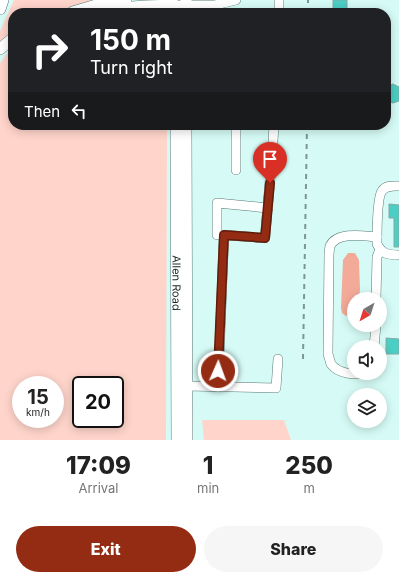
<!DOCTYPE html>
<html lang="en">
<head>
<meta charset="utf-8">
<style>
	body { margin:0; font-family:Inter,sans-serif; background:#f6f6f6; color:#222; height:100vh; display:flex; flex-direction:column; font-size:15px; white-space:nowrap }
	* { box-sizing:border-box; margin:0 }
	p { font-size:13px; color:#767676 }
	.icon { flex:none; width:22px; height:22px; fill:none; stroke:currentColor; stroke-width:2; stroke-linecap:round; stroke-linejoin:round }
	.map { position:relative; height:440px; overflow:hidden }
	.side { display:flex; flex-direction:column; background:#fff; flex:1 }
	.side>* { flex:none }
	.banner { position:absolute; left:8px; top:8px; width:383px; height:122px; border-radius:16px; box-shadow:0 2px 10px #0003; background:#202124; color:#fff; overflow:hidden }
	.needle { width:26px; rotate:219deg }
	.fabs { position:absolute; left:347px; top:292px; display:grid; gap:8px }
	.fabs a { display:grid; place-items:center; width:40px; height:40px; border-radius:50%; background:#fff; box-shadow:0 2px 10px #0003; font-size:20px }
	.speed { position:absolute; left:12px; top:376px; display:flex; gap:8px; font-size:20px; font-weight:700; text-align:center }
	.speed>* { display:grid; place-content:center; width:52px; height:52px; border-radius:50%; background:#fff; box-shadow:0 2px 10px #0003; line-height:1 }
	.speed small { font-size:10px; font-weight:400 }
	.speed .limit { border:2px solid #111; border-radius:6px; background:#fff; color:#111 }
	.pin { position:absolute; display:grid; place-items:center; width:34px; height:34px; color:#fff; margin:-41px -17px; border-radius:50% 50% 50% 0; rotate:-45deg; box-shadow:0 0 4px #0007 }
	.pin .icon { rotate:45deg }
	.me { position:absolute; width:44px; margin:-22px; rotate:2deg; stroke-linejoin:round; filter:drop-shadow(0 0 3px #0008) }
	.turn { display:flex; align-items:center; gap:14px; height:84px; padding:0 16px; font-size:18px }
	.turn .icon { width:52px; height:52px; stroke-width:2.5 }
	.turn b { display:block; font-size:28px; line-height:34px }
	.then { display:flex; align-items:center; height:38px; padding:0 16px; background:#0003; gap:8px; font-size:15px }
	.eta { display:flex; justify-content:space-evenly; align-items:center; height:68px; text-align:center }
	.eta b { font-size:24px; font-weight:800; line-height:28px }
	.button { display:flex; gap:8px; margin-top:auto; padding:8px 16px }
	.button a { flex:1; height:46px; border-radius:24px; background:#942c13; color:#fff; font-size:16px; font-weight:800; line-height:46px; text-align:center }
	.button a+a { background:#f6f6f6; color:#222 }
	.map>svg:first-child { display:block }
	.green { fill:#ffd5cb; fill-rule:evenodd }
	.water { fill:#f4aa98 }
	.building { fill:#4bcfc4; stroke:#85a8a4 }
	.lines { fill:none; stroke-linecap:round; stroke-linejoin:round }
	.minor-casing { stroke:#587976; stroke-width:10 }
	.major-casing { stroke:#587976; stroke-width:12 }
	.highway-casing { stroke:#587976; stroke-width:14 }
	.minor { stroke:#fff; stroke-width:9 }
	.major { stroke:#fff; stroke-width:11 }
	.highway { stroke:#fff; stroke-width:13 }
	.rail { stroke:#7c9693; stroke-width:2; stroke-dasharray:5 5; stroke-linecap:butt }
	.route-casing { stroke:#601d0c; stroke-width:10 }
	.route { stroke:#942c13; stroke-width:7 }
	.labels { text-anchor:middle; stroke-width:3; stroke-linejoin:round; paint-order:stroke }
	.street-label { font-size:11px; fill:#182624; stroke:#fff }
</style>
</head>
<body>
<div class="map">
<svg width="399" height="440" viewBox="0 0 399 440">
	<rect width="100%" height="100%" fill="#d6fbf6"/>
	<!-- green -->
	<g class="green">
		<polygon points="14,0 102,0 58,13 13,13 13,34 0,44 0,31"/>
		<path d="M 13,49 L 13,125 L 167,125 L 166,440 L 0,440 L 0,63 L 10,50 ZM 21,385 L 55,385 L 55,419 L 21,419 ZM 81,385 L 115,385 L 115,419 L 81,419 Z"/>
		<polygon points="202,420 284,420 291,440 204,440"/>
	</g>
	<!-- water -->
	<polygon class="water" points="348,253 355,253 359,260 360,290 359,299 354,299 354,313 346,316 342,313 341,308 343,260"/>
	<!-- building -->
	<g class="building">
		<polygon points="333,0 347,0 347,10 333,9"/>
		<polygon points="393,84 399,87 399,101 393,103 390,102 386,99 386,88 388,86"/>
		<polygon points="389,204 399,205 399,247 394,247 394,218 389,218"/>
		<polygon points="386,338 399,339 399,354 386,354"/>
	</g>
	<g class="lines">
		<!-- minor casing -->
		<g class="minor-casing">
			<g id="minor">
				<polyline points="180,5 215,5 236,0"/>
				<polyline points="279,13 279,0"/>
				<polyline points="236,170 236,125"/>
				<path d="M 399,186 C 393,186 386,185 382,191 C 377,197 377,234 377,244 C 382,254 388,255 399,255"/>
				<polyline points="224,235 217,235 217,203 268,208"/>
				<polyline points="376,299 377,257 380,249"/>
				<polyline points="374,347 376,325"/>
				<path d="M 372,373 L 371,374 C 358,374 340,376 331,364 C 330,361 329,357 328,354 L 329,253 C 330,251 329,248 330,246 C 337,231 364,236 377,237"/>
				<polyline points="187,386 276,388 278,359"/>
				<polyline points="218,387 224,235 265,238 272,157 274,125"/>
			</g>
		</g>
		<!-- major casing -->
		<g class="major-casing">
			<g id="major">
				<polyline points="186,0 186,13"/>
				<polyline points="0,9 3,0"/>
				<polyline points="107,9 145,6 175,5"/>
				<polyline points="0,49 13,38"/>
				<path id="s1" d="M 176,125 L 177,440"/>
				<polyline points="186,125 187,440"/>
			</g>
		</g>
		<!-- highway casing -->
		<g class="highway-casing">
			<polyline id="highway" points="73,13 103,4 125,0"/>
		</g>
		<!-- minor -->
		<use href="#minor" class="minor"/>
		<!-- major -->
		<use href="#major" class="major"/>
		<!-- highway -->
		<use href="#highway" class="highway"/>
		<!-- rail -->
		<g class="rail">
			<polyline points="308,13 308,0"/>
			<polyline points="303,359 307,125"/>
		</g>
	</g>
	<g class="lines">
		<!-- route casing -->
		<g class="route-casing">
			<polyline id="route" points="218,371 224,235 265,238 270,183"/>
		</g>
		<!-- route -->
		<use href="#route" class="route"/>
	</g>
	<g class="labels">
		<!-- street labels -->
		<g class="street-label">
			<text dy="4" stroke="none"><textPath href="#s1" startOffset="158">Allen Road</textPath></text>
		</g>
	</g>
</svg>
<div class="fabs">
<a><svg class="needle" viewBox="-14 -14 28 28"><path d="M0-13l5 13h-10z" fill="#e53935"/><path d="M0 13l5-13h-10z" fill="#767676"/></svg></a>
<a><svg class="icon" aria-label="sound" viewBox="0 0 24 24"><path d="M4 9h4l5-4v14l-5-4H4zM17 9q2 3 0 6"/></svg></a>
<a><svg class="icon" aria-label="layers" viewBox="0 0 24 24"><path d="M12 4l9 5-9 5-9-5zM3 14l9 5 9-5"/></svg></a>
</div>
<div class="speed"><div>15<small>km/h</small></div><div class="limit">20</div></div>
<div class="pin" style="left:270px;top:183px;background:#d93025"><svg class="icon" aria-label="arrive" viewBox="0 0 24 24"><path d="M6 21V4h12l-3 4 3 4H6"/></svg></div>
<svg class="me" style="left:218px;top:371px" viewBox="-20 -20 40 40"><circle r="17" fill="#942c13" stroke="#fff" stroke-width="3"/><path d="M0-11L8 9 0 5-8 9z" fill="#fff"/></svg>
<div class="banner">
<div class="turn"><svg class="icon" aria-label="right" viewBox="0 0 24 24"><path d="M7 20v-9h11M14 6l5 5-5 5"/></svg><div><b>150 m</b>Turn right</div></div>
<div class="then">Then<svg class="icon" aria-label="left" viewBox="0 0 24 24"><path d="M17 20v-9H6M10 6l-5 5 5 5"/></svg></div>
</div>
</div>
<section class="side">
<div class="eta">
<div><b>17:09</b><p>Arrival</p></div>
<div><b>1</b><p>min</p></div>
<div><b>250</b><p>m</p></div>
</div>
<div class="button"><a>Exit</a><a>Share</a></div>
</section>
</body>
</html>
